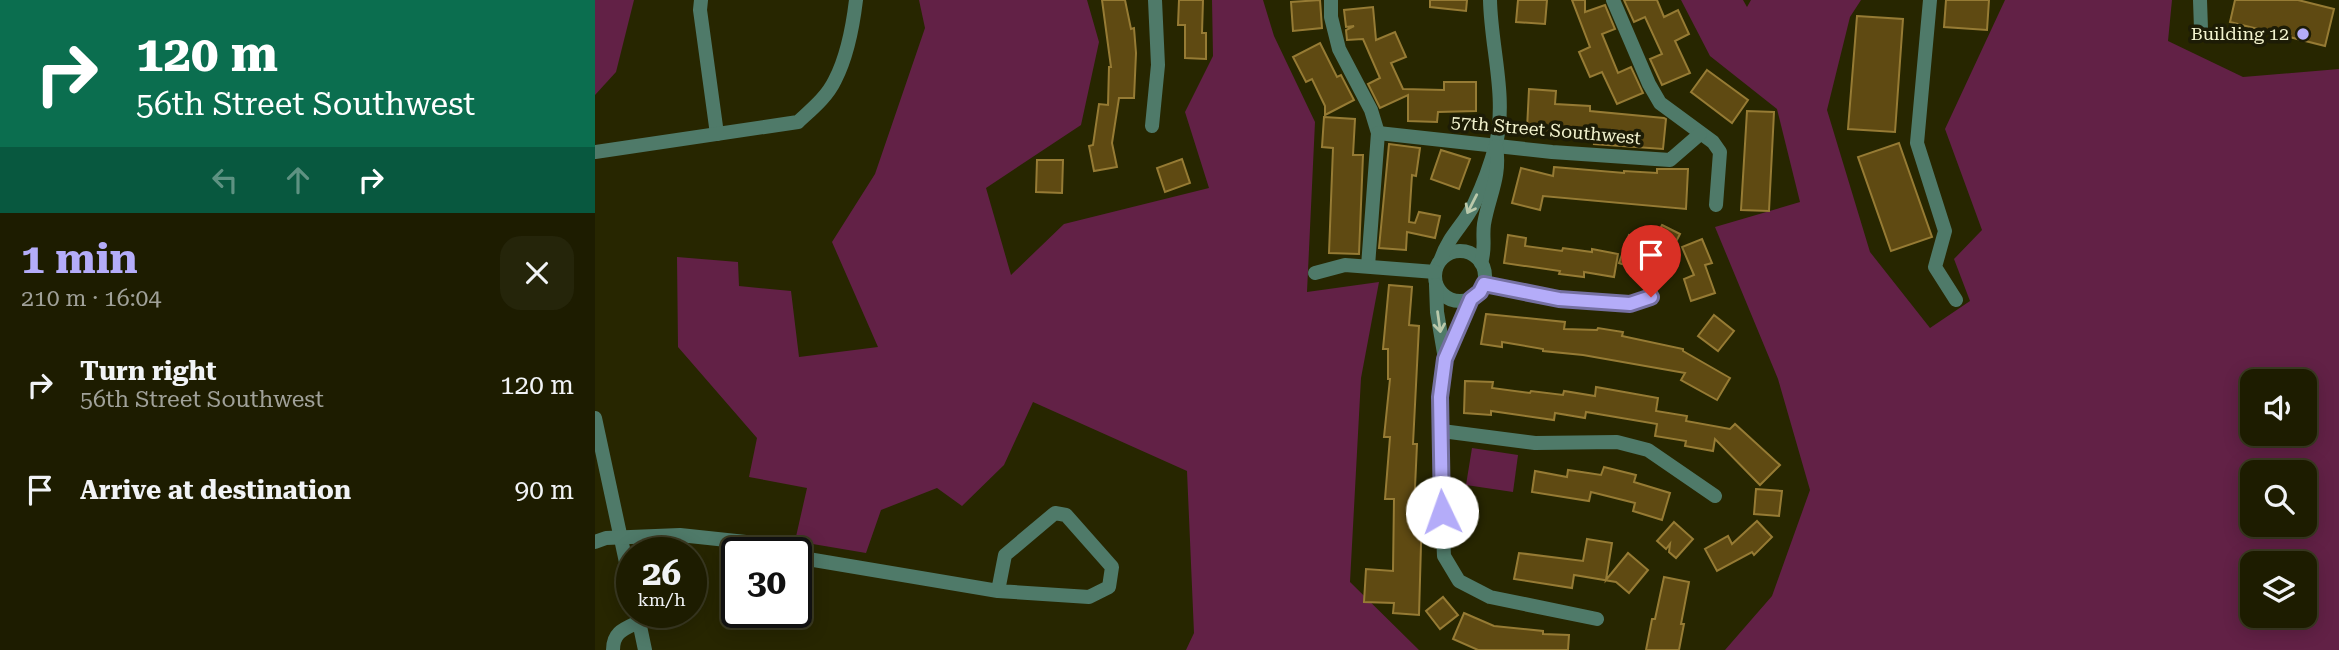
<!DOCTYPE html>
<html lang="en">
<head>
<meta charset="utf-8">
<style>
	body { margin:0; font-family:"Roboto Serif",serif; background:#25250a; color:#f1f3f6; height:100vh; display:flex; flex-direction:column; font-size:26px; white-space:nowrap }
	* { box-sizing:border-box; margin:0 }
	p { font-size:23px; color:#a0a199 }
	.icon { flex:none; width:38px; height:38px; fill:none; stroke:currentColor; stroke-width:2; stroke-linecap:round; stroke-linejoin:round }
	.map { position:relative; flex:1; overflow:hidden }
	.details { display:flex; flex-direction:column; background:#1d1c00; width:595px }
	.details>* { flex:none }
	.guide { background:#0b6e4f; color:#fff; overflow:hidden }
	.tools { position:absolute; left:1645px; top:369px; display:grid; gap:14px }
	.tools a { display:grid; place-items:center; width:77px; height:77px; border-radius:14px; background:#1d1c00; box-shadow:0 4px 18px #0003,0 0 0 2px #3b3a22; font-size:35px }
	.speed { position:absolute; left:21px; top:537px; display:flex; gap:14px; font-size:35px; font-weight:700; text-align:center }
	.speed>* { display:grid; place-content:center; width:91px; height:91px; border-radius:50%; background:#1d1c00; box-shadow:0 4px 18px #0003,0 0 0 2px #3b3a22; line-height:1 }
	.speed small { font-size:18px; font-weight:400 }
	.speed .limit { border:4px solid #111; border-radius:10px; background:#fff; color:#111 }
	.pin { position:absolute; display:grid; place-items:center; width:60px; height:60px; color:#fff; margin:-72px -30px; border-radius:50% 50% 50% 0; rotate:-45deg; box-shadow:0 0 7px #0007 }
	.pin .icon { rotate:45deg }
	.me { position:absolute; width:77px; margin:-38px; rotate:357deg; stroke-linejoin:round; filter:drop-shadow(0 0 5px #0008) }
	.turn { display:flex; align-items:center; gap:24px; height:147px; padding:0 21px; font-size:32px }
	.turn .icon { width:91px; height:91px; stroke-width:2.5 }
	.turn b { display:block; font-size:49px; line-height:60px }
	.lanes { display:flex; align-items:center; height:66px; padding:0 21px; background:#0003; justify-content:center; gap:35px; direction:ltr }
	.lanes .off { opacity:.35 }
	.round { display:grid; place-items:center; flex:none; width:74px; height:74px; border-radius:21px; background:#25250a }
	.summary { display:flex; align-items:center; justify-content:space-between; height:119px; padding:0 21px }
	h1 { font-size:42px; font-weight:700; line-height:52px; color:#b4acf9 }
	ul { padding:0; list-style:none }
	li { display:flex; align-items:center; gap:21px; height:105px; padding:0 21px }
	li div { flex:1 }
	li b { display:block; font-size:26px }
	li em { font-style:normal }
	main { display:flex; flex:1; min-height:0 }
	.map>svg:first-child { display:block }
	.green { fill:#622146; fill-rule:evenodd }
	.building { fill:#5f4a12; stroke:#967b34; stroke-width:2 }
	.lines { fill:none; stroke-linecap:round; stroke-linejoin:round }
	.minor { stroke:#4f7a69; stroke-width:14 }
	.oneway { stroke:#bac9ab }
	.route-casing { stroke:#7570a2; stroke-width:18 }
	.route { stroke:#b4acf9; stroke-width:12 }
	.poi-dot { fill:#b4acf9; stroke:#1d1c06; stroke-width:2.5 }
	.labels { text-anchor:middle; stroke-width:7; stroke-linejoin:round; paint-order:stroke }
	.poi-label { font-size:18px; fill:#f3f3cf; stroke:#1d1c06; text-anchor:end }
	.street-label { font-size:18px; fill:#f3f3cf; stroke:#1d1c06 }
</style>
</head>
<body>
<main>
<section class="details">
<div class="guide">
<div class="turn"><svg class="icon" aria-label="right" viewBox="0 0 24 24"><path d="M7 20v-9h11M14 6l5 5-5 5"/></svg><div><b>120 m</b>56th Street Southwest</div></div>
<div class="lanes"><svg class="icon off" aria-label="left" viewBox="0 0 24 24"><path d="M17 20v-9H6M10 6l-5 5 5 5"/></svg><svg class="icon off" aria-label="ahead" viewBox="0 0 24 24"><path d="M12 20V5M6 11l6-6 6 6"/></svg><svg class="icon" aria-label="right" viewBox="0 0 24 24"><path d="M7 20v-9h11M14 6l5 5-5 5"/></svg></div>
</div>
<div class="summary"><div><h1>1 min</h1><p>210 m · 16:04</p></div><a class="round"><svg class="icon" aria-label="close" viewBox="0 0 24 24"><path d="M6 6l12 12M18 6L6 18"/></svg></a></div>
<ul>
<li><svg class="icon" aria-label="right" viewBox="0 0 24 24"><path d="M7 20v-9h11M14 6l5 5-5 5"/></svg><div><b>Turn right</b><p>56th Street Southwest</p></div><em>120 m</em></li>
<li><svg class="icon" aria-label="arrive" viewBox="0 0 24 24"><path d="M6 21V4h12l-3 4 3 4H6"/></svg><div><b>Arrive at destination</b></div><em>90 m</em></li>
</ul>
</section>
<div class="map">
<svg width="1744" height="650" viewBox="0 0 1744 650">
	<rect width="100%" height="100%" fill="#272600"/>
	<!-- green -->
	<g class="green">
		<polygon points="0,0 39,0 21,72 0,95"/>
		<polygon points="324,0 492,0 504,42 486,125 391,188 416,275 469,224 614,188 590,112 618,56 617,0 668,0 679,36 720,122 712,292 784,282 766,378 755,582 824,650 591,650 599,633 592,471 438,402 409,465 367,506 342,488 286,510 271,553 200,541 212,488 154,477 162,438 83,347 82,257 143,262 144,286 196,291 204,357 283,347 237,242 280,174 330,28"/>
		<path d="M 1086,0 L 1148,0 L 1152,7 L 1156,0 L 1266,0 L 1255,17 L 1232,110 L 1275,252 L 1335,328 L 1375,301 L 1359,259 L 1387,230 L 1350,129 L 1410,0 L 1577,0 L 1573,41 L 1648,77 L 1744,69 L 1744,650 L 1130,650 L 1177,596 L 1215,490 L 1183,379 L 1120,227 L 1205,202 L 1182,109 L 1115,56 ZM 1657,382 L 1710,382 L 1710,434 L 1657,434 ZM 1657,472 L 1710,472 L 1710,525 L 1657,525 ZM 1657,564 L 1710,564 L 1710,616 L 1657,616 Z"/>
		<polygon points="877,448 923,455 918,492 871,485"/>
	</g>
	<!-- building -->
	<g class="building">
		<polygon points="507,0 530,0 536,29 539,28 541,53 539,98 524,98 517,143 522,167 499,171 494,146 498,145 504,104 513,105 514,67 516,67"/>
		<polygon points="584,0 608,0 607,33 611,33 611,59 590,58 590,25 583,25"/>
		<polygon points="725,0 727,28 698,31 696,2"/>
		<polygon points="835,0 872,0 871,11 835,7"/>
		<polygon points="923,0 952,0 950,24 921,22"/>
		<polygon points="977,0 990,0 990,12 1010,5 1020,29 1007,34 1023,73 1036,67 1048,93 1022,104 1007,72 995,77 984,52 995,47"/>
		<polygon points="1029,0 1062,0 1069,17 1083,10 1094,34 1080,41 1095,73 1067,85 1055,59 1067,54 1050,17 1039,22"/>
		<polygon points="1351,0 1394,0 1392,30 1349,27"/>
		<polygon points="1640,0 1703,0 1739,9 1730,46 1635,22"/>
		<polygon points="778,7 781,40 800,32 811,57 796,63 808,89 849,90 849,82 881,82 881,111 843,112 842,122 813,121 813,95 785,108 773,84 785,78 768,39 752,40 751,30 759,26 751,27 749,10"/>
		<polygon points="1262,16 1308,19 1300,132 1253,129"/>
		<polygon points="725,43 742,77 746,75 759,100 730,115 730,106 717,79 711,82 698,57"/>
		<polygon points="1112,70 1153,100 1137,123 1096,92"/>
		<polygon points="934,89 961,91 960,104 995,106 995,111 1069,118 1071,119 1068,149 999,144 1000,137 965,135 966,131 932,129"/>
		<polygon points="1152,111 1179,112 1174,211 1146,210"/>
		<polygon points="729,117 760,119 758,155 768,155 764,254 734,253 738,148 727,147"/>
		<polygon points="1304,143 1337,237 1296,251 1263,157"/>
		<polygon points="794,144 825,148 821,176 817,175 814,222 820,223 824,212 845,216 840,238 812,232 811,250 784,248"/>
		<polygon points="846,150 875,159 864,189 836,179"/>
		<polygon points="587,159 595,183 570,192 562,168"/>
		<polygon points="442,160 468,160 467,193 441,192"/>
		<polygon points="959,167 1029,173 1029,171 1062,173 1062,169 1093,169 1091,209 948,196 945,210 917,203 926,168 958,176"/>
		<polygon points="1067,225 1085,234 1072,259 1054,249"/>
		<polygon points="913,235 931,238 930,246 967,251 968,248 997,252 997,249 1023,254 1019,277 989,272 989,277 964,274 965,271 909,263"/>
		<polygon points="1034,235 1052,241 1043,269 1024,263"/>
		<polygon points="1107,239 1117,263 1110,265 1120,293 1096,301 1089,279 1099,275 1087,247"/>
		<polygon points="794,285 817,287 814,325 824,326 818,444 822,444 819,509 827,509 824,615 798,613 799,603 769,602 771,569 798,571 799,499 790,499 795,437 789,437 795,379 793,379 793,349 788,349"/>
		<polygon points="891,314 970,322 969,329 1002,330 1003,328 1028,332 1027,336 1088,349 1088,351 1135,378 1122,400 1086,380 1090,373 988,355 948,351 948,349 907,342 907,347 886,344"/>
		<polygon points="1119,315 1139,331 1123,351 1103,336"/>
		<polygon points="870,381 898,382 897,388 935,393 936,391 968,395 969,391 1000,396 1001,387 1063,398 1061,411 1092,416 1091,421 1135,429 1140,424 1185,465 1165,485 1120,439 1118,451 1090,446 1091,441 1060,436 1062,424 991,412 990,418 960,413 959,420 896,411 896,415 869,413"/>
		<polygon points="1009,467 1041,475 1039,482 1075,493 1067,520 1038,511 1040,503 996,492 994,501 937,492 940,471 972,477 973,470 1006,475"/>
		<polygon points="1161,489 1187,491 1184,516 1159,514"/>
		<polygon points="1162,521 1177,537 1159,555 1157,552 1122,571 1110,549 1133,536 1137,544"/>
		<polygon points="1079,522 1098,539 1081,558 1074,552 1075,544 1071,549 1062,541"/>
		<polygon points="992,539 1017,543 1011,580 1033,553 1053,570 1034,593 1021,582 979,575 977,588 919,579 924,553 988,561"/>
		<polygon points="1069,577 1094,582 1086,624 1089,624 1084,650 1051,650 1057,619 1060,619"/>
		<polygon points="848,597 863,615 845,629 831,611"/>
		<polygon points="869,613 899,626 948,631 948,634 974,635 973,650 883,650 858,639"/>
	</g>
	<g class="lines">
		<!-- minor -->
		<g class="minor">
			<polyline points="106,0 105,10 122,134"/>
			<polyline points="736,0 736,17 744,49 776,110 783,133 773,266"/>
			<polyline points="1018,0 1054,84 1065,103 1118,142 1125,152 1121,205"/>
			<polyline points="1335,0 1322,143 1350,231 1340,267 1361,300"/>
			<polyline points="1605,0 1606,29"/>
			<polyline points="557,126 563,65 560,0"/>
			<polyline points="783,133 957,152 1075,160 1105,134"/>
			<path d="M 0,152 L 203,122 C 217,109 232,97 240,80 C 252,57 258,25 261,0"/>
			<circle cx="865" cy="276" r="25"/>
			<path d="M 846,259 C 854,235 869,225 879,204 C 887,187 896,163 901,144 C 912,96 896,48 895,0"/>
			<path d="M 886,263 C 891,248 887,238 889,224 C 894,195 906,177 901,146"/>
			<polyline points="720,273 750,265 840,272"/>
			<polyline points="889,284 964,299 1035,304 1056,297"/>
			<polyline points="841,285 842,312 850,359"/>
			<polyline points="876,299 850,359 845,397 847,431 845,468 849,556 864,581 895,597 1002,619"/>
			<polyline points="0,418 37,590"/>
			<polyline points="847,431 940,443 1022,442 1053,450 1120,496"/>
			<polyline points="0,542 11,538 85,535 160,543 190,553"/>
			<polyline points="201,557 403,591 494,597 514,587 517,567 471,515 460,513 410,555 403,591"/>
			<polyline points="42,612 50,650"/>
			<path d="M 18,650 C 18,632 29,629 44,622"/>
		</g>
	</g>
	<!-- one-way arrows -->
	<defs><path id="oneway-shaft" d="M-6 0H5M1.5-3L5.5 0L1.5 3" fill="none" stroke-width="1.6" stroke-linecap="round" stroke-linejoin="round" transform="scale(1.75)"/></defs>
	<g class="oneway">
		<use href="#oneway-shaft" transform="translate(877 204) rotate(117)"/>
		<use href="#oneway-shaft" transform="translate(844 322) rotate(82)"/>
	</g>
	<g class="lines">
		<!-- route casing -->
		<g class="route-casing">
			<polyline id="route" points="847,512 845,397 850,359 876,299 885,292 889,284 964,299 1035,304 1056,297"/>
		</g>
		<!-- route -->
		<use href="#route" class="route"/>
	</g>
	<!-- markers -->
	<circle class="poi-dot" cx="1708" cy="34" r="7"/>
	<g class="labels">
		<!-- poi labels -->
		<g class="poi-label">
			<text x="1694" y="40">Building 12</text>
		</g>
		<!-- street labels -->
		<g class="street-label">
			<text transform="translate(951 130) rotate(5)" y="6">57th Street Southwest</text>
		</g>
	</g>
</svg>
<div class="tools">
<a><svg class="icon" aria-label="sound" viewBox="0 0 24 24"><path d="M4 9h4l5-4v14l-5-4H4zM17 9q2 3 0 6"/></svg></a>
<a><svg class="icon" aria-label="search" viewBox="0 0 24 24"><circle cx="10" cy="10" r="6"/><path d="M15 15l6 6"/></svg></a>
<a><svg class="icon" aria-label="layers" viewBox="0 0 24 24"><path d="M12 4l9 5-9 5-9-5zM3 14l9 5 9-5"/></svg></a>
</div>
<div class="speed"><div>26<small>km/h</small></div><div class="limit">30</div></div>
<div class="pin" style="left:1056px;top:297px;background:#d93025"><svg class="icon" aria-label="arrive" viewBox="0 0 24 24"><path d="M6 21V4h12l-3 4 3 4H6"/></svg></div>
<svg class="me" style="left:847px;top:512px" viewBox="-20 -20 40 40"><circle r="19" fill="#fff"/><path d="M0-13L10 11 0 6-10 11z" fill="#b4acf9"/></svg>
</div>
</main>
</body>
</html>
